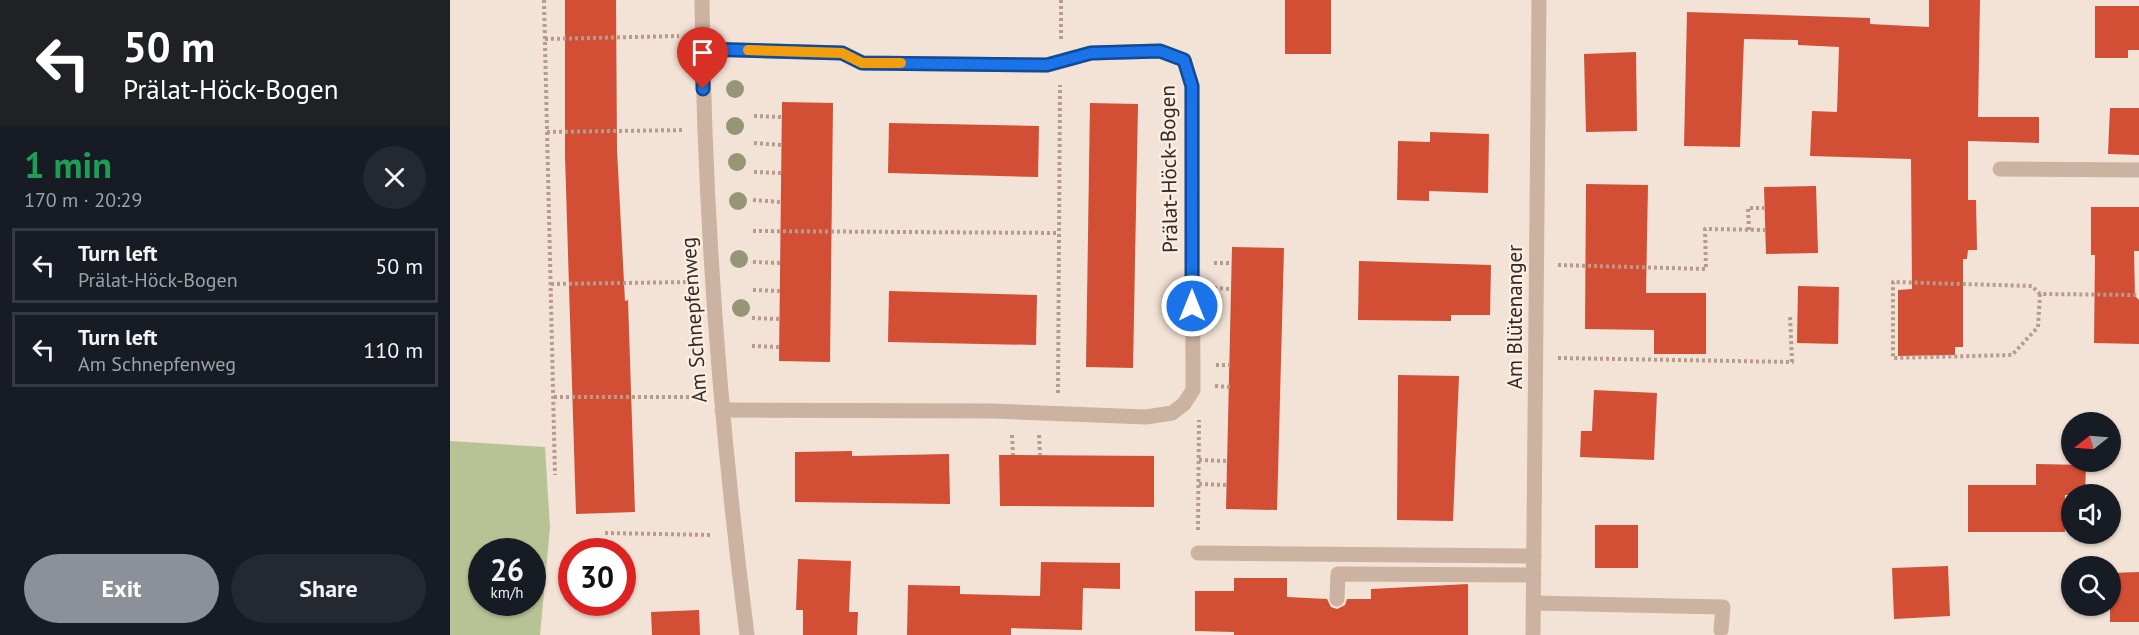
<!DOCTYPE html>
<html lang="en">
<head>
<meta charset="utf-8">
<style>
	body { margin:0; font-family:"PT Sans",sans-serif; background:#242831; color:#f1f3f6; height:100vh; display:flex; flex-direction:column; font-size:22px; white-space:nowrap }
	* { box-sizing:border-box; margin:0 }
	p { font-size:20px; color:#9ea1a6 }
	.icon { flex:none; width:33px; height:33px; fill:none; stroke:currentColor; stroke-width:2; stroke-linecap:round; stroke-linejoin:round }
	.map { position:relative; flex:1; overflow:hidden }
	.details { display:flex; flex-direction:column; background:#171b24; width:450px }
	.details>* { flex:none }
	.guide { background:#202124; color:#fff; overflow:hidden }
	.needle { width:39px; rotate:253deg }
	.buttons { position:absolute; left:1611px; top:412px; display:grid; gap:12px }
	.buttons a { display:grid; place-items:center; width:60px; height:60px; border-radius:50%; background:#171b24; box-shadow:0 2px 4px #0004; font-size:30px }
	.speed { position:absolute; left:18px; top:538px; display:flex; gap:12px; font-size:30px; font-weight:700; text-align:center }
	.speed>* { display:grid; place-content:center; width:78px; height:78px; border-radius:50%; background:#171b24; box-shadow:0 2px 4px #0004; line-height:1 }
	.speed small { font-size:15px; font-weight:400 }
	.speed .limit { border:9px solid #d22; background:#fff; color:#111 }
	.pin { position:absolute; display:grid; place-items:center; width:51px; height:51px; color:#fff; margin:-62px -26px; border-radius:50% 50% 50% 0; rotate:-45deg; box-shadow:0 0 6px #0007 }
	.pin .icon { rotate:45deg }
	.me { position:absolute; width:66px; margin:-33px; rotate:0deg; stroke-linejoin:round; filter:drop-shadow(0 0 4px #0008) }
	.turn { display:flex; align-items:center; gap:21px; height:126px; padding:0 24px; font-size:27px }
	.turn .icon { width:78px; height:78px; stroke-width:2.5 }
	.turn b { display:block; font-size:42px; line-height:51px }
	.round { display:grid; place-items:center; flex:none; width:63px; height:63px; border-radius:32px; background:#242831 }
	.overview { display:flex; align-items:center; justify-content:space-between; height:102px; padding:0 24px }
	h1 { font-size:36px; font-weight:700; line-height:45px; color:#1e9e55 }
	.action { display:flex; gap:12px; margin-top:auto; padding:12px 24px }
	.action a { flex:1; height:69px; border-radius:36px; background:#8c9099; color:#fff; font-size:24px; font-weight:700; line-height:69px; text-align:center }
	.action a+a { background:#242831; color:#f1f3f6 }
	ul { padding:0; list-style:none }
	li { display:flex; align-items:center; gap:18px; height:75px; margin:0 12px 9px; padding:0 12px; border:3px solid #363941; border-radius:0px }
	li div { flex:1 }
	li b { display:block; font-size:22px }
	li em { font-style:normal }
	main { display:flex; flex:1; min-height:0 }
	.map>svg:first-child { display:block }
	.green { fill:#b8c395; fill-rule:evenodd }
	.building { fill:#d24f35 }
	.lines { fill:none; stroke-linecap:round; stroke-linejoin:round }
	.path { stroke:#b89b8b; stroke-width:4; stroke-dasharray:3 3; stroke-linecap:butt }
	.minor { stroke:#ccb2a1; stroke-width:15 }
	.tree { fill:#969575 }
	.route-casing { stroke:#114b97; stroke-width:15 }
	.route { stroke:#1a73e8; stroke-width:10 }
	.slow { stroke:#f59e0b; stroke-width:10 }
	.labels { text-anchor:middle; stroke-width:4.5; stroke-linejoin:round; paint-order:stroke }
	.street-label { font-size:21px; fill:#362925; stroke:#fbeee3 }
</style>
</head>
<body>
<main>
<section class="details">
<div class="guide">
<div class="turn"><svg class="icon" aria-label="left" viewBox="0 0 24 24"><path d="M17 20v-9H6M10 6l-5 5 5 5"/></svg><div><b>50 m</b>Prälat-Höck-Bogen</div></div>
</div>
<div class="overview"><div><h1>1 min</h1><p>170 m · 20:29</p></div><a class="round"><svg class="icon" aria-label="close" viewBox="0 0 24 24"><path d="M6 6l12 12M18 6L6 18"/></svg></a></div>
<ul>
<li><svg class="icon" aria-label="left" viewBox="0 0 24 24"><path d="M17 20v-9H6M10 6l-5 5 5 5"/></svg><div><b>Turn left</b><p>Prälat-Höck-Bogen</p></div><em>50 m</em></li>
<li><svg class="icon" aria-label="left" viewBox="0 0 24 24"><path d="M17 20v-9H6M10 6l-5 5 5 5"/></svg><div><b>Turn left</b><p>Am Schnepfenweg</p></div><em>110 m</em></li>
</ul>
<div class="action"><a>Exit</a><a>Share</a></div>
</section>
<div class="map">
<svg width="1689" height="635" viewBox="0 0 1689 635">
	<rect width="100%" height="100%" fill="#f3e3d6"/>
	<!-- green -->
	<path class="green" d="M 0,441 L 95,447 L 100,528 L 90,635 L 0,635 ZM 32,552 L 82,552 L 82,603 L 32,603 Z"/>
	<!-- building -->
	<g class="building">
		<polygon points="115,0 166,0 167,150 175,301 178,300 185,512 126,514 115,156"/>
		<rect x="835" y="0" width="46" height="54"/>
		<polygon points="1479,0 1530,0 1528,117 1589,117 1589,143 1518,141 1518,200 1526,200 1527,250 1518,250 1517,259 1513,259 1513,347 1505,347 1505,355 1448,356 1448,290 1462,289 1461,159 1360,156 1362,111 1387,112 1389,47 1348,45 1348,40 1294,39 1290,147 1234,146 1237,12 1420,18 1420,24 1479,27"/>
		<polygon points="1645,6 1689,6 1689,50 1678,50 1678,58 1645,58"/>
		<polygon points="1186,52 1187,131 1136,132 1134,54"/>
		<polygon points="332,102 383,103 380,362 329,361"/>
		<polygon points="640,103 688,104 683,368 636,367"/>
		<polygon points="1660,108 1689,108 1689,155 1658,154"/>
		<polygon points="439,123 589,126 588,177 438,173"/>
		<polygon points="980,132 1039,134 1038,193 979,191 979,201 947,200 948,141 980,142"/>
		<polygon points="1136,184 1198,185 1196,293 1256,293 1256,354 1204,354 1204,330 1135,329"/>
		<polygon points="1366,186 1368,253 1316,254 1314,187"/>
		<polygon points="1641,207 1689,207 1689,251 1684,251 1685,296 1689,300 1689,344 1644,343 1645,255 1641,255"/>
		<polygon points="782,247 834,248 827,510 776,509"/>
		<polygon points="909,261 1041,265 1040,315 1001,315 1001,321 908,320"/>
		<polygon points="1348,286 1389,287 1388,344 1347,343"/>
		<polygon points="439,291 587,295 586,345 438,342"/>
		<polygon points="948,375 1009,376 1003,521 947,520"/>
		<polygon points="1144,390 1207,393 1204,460 1130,457 1131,431 1142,431"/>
		<polygon points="402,451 402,456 499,454 500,504 345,502 345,452"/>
		<polygon points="549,455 704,456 704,507 550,506"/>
		<polygon points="1586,464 1636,465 1635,495 1615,495 1615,532 1518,532 1518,485 1586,485"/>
		<rect x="1145" y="525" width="43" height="43"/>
		<polygon points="348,559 401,561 399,612 408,612 407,635 353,635 353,610 346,610"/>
		<polygon points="591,562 670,563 670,589 633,588 632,630 561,628 561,635 457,635 458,585 510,586 510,594 590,596"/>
		<polygon points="1498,566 1500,616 1444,619 1442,568"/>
		<polygon points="1689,572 1689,622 1660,622 1660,573"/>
		<polygon points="784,578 837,578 837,597 877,599 881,607 887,609 895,605 897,599 921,599 921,589 1018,584 1018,635 784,635 784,632 745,631 745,591 784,591"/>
		<polygon points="249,610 250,635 202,635 201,612"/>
	</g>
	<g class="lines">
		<!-- path -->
		<g class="path">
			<polyline points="94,0 105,475"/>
			<polyline points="95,39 229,36"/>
			<polyline points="611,39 611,0"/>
			<polyline points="304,116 331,117"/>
			<polyline points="97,132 235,130"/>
			<polyline points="304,143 331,145"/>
			<polyline points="304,172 331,173"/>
			<polyline points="303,200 330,202"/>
			<polyline points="1299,230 1298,208 1314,208"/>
			<polyline points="303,231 608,233"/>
			<polyline points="303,262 331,263"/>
			<polyline points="764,263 781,263"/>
			<polyline points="1108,265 1256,269 1255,229 1315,230"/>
			<polyline points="101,284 241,282"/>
			<polyline points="764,288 781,289"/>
			<polyline points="303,290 330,291"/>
			<polyline points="1590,294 1588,327 1562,355 1443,358 1443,282 1582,286 1590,294 1689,295"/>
			<polyline points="302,318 330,319"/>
			<polyline points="302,346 329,347"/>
			<polyline points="1108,358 1342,362 1340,315"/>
			<polyline points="766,365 780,365"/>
			<polyline points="765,386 780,387"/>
			<polyline points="608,393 610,85"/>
			<polyline points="104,397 250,397"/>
			<polyline points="562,435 563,455"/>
			<polyline points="589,435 590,455"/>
			<polyline points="749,460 777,461"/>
			<polyline points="749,484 776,485"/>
			<polyline points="748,530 749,420"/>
			<polyline points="155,533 262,535"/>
		</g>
		<!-- minor -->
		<g class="minor">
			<path d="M 252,0 C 254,213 270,424 297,635"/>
			<polyline points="253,49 392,53 413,63 597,65 641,53 710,51 734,60 742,86 743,390 734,404 722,413 696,417 543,411 272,410"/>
			<polyline points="1550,169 1689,170"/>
			<polyline points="748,553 1084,556"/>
			<polyline points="887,599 888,574 1084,575"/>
			<polyline points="1084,603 1273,607 1271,630"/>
			<polyline points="1083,635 1089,0"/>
		</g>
	</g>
	<!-- trees -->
	<g class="tree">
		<circle cx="285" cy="89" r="9"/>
		<circle cx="285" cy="126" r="9"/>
		<circle cx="287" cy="162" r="9"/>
		<circle cx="288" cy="201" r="9"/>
		<circle cx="289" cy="259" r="9"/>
		<circle cx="291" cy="308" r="9"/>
	</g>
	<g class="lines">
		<!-- route casing -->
		<g class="route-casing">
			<polyline id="route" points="253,89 253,49 392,53 412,63 597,65 641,53 710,51 734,60 742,86 742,306"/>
		</g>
		<!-- route -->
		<use href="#route" class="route"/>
		<!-- slow -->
		<polyline class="slow" points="298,50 392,53 412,63 451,63"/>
	</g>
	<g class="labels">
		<!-- street labels -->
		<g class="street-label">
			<text transform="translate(719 169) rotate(-91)" y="7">Prälat-Höck-Bogen</text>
			<text transform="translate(1065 317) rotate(-90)" y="7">Am Blütenanger</text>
			<text transform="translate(244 320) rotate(-94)" y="7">Am Schnepfenweg</text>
		</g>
	</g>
</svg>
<div class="buttons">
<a><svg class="needle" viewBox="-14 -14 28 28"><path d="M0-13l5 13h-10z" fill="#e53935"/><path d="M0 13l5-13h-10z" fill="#9ea1a6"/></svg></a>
<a><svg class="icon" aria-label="sound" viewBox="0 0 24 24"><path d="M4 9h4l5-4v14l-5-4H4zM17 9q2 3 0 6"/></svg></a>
<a><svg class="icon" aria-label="search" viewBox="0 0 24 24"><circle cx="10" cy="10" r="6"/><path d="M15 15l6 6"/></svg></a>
</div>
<div class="speed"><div>26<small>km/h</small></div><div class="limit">30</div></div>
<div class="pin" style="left:253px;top:89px;background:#d93025"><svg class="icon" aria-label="arrive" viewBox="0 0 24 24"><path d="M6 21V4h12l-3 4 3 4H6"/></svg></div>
<svg class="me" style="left:742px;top:306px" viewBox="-20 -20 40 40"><circle r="17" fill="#1a73e8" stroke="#fff" stroke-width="3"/><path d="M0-11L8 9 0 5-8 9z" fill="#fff"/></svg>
</div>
</main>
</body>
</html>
